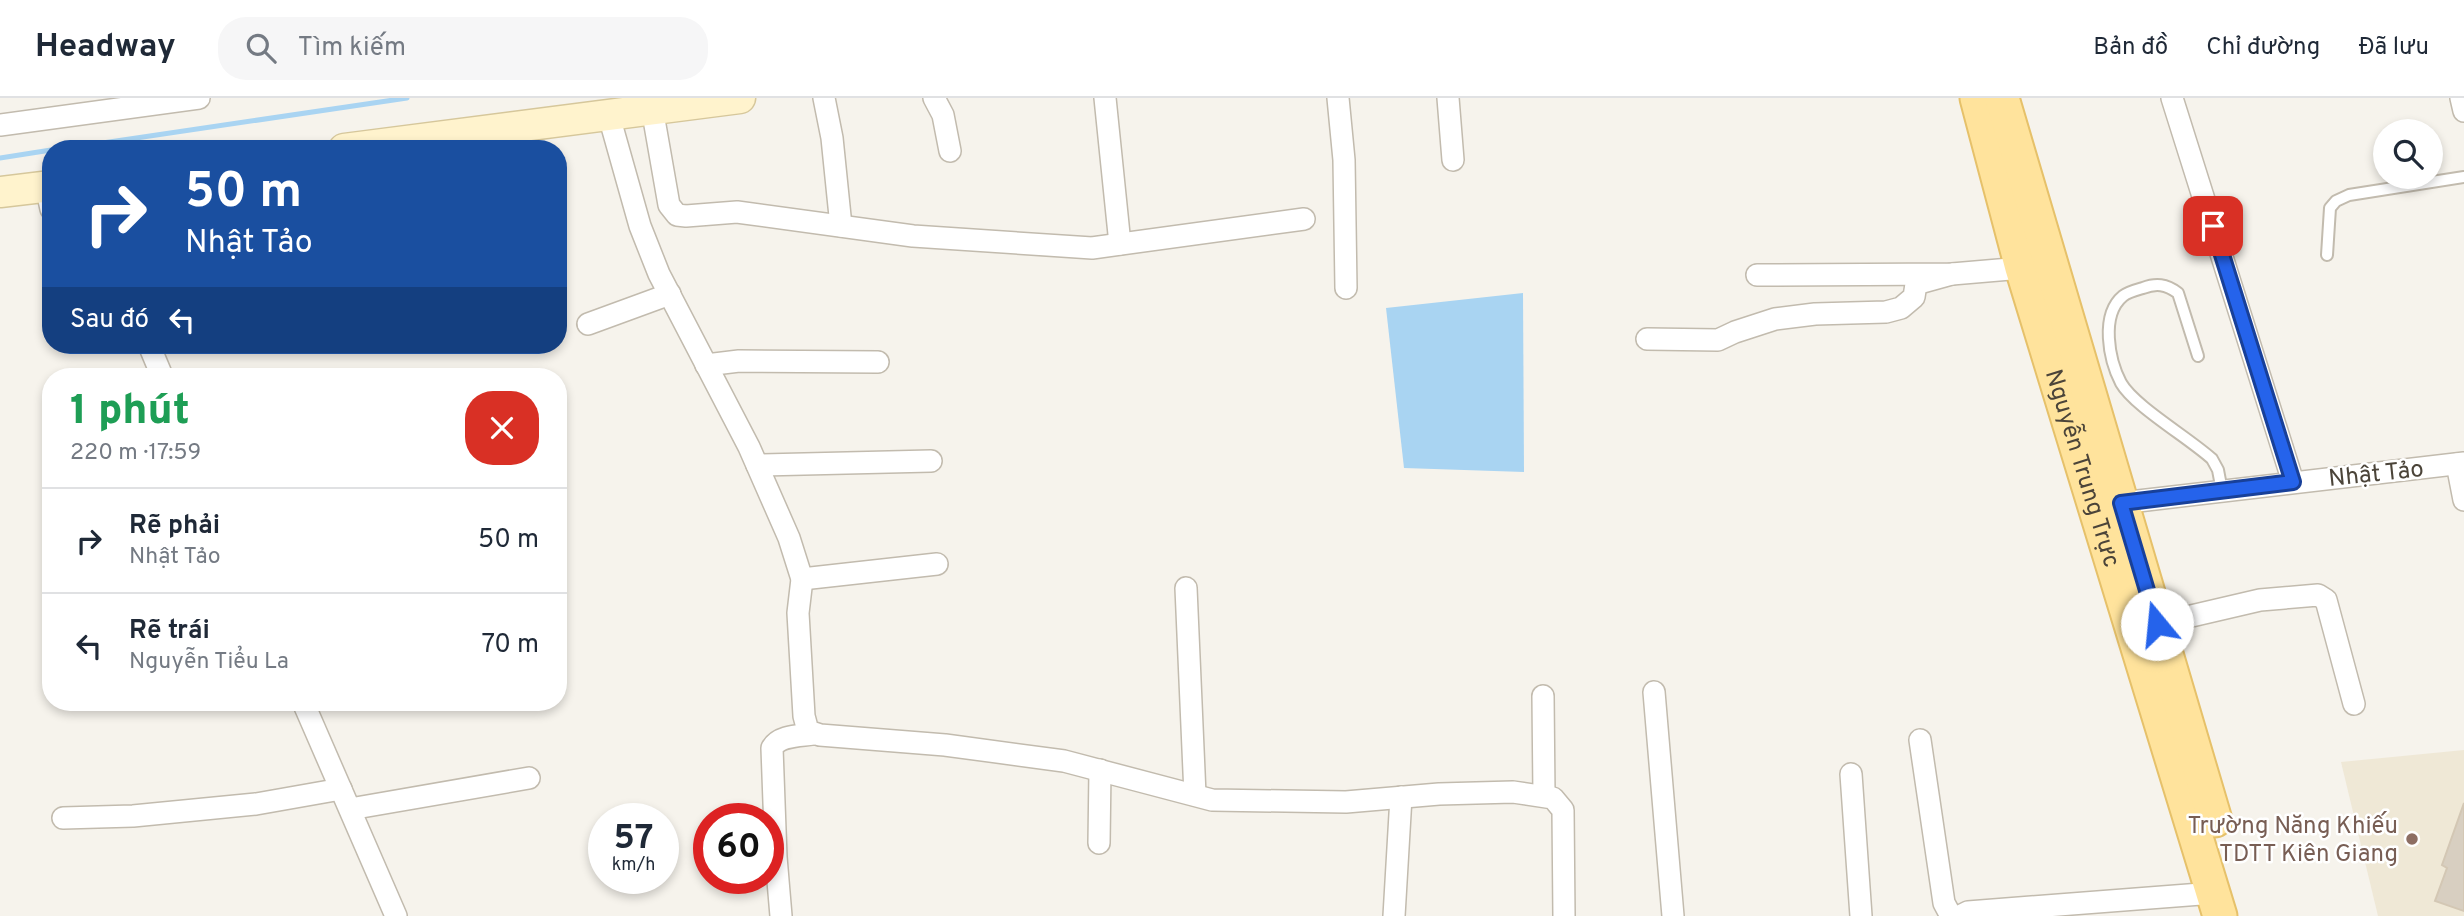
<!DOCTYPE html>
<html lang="vi">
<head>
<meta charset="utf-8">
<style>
	body { margin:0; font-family:Overpass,sans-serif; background:#f6f6f7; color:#1f2937; height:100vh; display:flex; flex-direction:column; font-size:26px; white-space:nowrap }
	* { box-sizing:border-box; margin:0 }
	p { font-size:23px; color:#747a83 }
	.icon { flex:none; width:38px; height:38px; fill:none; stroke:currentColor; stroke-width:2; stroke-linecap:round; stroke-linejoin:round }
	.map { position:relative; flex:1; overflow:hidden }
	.sheet { position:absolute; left:42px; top:270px; width:525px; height:343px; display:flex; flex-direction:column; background:#fff; border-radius:28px; box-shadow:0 4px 10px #0003 }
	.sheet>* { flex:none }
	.top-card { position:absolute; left:42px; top:42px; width:525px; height:214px; border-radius:28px; box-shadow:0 4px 10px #0003; background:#1a4fa0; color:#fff; overflow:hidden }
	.tools { position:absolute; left:2373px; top:21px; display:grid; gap:14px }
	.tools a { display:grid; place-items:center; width:70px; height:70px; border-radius:50%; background:#fff; box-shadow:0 4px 10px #0003; font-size:35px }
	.speed { position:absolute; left:588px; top:705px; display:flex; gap:14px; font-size:35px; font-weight:700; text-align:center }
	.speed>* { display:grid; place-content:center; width:91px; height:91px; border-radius:50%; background:#fff; box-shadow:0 4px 10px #0003; line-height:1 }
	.speed small { font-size:18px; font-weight:400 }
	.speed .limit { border:10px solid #d22; background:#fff; color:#111 }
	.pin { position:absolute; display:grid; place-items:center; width:60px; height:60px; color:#fff; margin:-30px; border-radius:14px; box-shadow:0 4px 10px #0006 }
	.me { position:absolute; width:77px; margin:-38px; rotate:343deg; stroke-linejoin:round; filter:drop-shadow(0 0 5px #0008) }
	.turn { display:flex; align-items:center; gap:24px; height:147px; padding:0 28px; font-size:32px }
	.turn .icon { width:91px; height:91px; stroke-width:2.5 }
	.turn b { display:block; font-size:49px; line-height:60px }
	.then { display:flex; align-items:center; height:66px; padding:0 28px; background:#0003; gap:14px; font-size:26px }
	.round { display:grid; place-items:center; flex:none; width:74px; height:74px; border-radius:28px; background:#f6f6f7 }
	.summary { display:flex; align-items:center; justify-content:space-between; height:119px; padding:0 28px }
	h1 { font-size:42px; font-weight:800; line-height:52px; color:#1e9e55 }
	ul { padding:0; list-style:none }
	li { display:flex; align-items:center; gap:21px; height:105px; padding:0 28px; border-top:2px solid #e0e1e3 }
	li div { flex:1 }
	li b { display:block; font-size:26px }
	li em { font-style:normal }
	header { display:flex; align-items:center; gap:42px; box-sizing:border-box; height:98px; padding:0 35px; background:#fff; border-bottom:2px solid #e0e1e3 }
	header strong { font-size:33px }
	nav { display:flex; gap:38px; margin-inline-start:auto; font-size:24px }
	.search { width:490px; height:63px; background:#f6f6f7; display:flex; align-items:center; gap:18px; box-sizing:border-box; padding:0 24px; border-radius:28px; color:#747a83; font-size:26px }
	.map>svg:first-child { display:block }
	.education { fill:#efe8d6 }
	.water { fill:#a9d4f2 }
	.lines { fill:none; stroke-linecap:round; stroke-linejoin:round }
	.stream { stroke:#a9d4f2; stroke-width:5 }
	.building { fill:#d8cfc1; stroke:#d3c7b4; stroke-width:2 }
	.lane-casing { stroke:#c2bbae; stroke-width:14 }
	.street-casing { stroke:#c2bbae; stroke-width:24 }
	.secondary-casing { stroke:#d6c79b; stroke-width:33 }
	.primary-casing { stroke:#e6c16a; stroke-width:37 }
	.lane { stroke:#fff; stroke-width:10 }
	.street { stroke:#fff; stroke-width:21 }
	.secondary { stroke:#fff3cd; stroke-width:30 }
	.primary { stroke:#ffe39c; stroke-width:33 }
	.route-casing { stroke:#184099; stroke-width:18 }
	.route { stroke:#2563eb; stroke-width:12 }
	.education-dot { fill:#8d6e63; stroke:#fff; stroke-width:2.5 }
	.labels { text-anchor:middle; stroke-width:5; stroke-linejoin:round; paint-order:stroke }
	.street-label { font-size:24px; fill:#4b4439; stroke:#fff }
	.education-label { font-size:24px; fill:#785e54; stroke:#fff; text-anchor:end }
</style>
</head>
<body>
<header>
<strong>Headway</strong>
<div class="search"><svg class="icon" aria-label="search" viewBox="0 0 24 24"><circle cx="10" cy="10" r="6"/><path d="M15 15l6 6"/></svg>Tìm kiếm</div>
<nav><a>Bản đồ</a><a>Chỉ đường</a><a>Đã lưu</a></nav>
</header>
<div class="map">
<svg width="2464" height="818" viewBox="0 0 2464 818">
	<rect width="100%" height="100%" fill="#f6f3ec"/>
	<!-- education -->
	<polygon class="education" points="2464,652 2464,818 2378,818 2341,664"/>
	<!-- water -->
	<polygon class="water" points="1523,195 1524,374 1404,370 1386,210"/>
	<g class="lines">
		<!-- stream -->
		<g class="stream">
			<polyline points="62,51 407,0"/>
			<polyline points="0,60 51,52"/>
		</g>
	</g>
	<!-- building -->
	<polygon class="building" points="2464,705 2464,813 2435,803 2447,770 2442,767"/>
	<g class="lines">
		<!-- lane casing -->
		<g class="lane-casing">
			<g id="lane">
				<polyline points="2327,157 2330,110 2336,103 2349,97 2464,79"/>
				<path d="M 2198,258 L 2178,195 C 2166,186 2156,185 2143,190 C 2136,192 2128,194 2123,198 C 2100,217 2109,262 2121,285 C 2134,308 2189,340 2212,361 L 2218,372 L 2222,393"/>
			</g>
		</g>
		<!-- street casing -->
		<g class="street-casing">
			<g id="street">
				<polyline points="824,0 832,40 841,128"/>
				<polyline points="934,0 943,17 950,53"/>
				<polyline points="1105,0 1120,146"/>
				<polyline points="1338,0 1344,62 1346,190"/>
				<polyline points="1448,0 1453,62"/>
				<polyline points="2172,0 2293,384"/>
				<polyline points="2461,0 2464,13"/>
				<polyline points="652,10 669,107 677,117 686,118 737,114 913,138 1092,150 1304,121"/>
				<polyline points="609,18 640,128 659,176 749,349 789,440 802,481 798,515 804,618 808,633 820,637 945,647 1064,663 1212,702 1346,704 1439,696 1513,694 1553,700 1563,712 1564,818"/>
				<polyline points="0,27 199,0"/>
				<polyline points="46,88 51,111"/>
				<polyline points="1757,177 1952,176 2022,170"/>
				<polyline points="588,226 670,196"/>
				<polyline points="1647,241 1718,242 1735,234 1775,221 1815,216 1886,214 1901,210 1914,199 1916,186 1952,176"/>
				<polyline points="149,247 162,278"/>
				<polyline points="706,267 739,263 878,264"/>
				<polyline points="2457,366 2464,402"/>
				<polyline points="757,367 931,363"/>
				<polyline points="2121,405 2464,365"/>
				<polyline points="802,481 937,466"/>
				<polyline points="1186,490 1195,697"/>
				<polyline points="2157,526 2260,502 2318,497 2326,502 2354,606"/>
				<polyline points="1654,594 1673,818"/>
				<polyline points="1543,598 1544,697"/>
				<polyline points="303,604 396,818"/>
				<polyline points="1920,642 1944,805 1951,818"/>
				<polyline points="1851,676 1861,818"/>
				<polyline points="350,711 529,680"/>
				<polyline points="63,720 133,718 256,706 341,691"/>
				<polyline points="1099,745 1100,672"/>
				<path d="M 781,818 L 776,759 L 772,650 C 779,637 800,638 813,636"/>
				<polyline points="1394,818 1401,699"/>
				<polyline points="1960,818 1968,814 2214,795"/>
			</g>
		</g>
		<!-- secondary casing -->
		<g class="secondary-casing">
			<g id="secondary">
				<polyline points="344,51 740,0"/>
				<polyline points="0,94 51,88"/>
			</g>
		</g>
		<!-- primary casing -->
		<g class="primary-casing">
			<g id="primary">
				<path id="s1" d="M 1977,0 L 2022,170 L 2220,818"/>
				<polyline points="2002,0 2215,722"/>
			</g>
		</g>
		<!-- lane -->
		<use href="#lane" class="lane"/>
		<!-- street -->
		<use href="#street" class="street"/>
		<!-- secondary -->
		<use href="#secondary" class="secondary"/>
		<!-- primary -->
		<use href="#primary" class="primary"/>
	</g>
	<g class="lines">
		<!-- route casing -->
		<g class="route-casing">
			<polyline id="route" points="2157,526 2121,405 2293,384 2213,128"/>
		</g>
		<!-- route -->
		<use href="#route" class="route"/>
	</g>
	<!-- markers -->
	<circle class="education-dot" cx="2412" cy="741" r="7"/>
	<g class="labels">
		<!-- street labels -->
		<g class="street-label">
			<text dy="8" stroke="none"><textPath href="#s1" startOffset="385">Nguyễn Trung Trực</textPath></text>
			<text transform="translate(2376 375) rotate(-6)" y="8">Nhật Tảo</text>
		</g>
		<!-- education labels -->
		<g class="education-label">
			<text x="2398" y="735">Trường Năng Khiếu<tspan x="2398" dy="28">TDTT Kiên Giang</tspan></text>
		</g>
	</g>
</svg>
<div class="tools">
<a><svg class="icon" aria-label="search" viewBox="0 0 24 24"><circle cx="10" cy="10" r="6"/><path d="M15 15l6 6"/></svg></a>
</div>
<div class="speed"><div>57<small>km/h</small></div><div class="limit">60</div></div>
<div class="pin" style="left:2213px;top:128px;background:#d93025"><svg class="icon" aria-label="arrive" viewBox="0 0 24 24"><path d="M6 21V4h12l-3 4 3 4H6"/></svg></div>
<svg class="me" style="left:2157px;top:526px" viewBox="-20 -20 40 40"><circle r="19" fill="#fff"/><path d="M0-13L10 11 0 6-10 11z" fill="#2563eb"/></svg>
<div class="top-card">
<div class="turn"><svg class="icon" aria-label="right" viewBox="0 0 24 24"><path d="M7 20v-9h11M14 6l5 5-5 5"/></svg><div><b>50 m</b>Nhật Tảo</div></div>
<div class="then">Sau đó<svg class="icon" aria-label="left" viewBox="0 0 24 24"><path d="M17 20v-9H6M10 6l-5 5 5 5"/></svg></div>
</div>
<section class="sheet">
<div class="summary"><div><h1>1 phút</h1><p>220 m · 17:59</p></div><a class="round" style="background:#d93025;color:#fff"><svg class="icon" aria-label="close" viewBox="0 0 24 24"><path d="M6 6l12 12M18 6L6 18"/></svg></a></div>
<ul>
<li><svg class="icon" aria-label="right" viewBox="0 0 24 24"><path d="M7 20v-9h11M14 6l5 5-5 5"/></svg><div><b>Rẽ phải</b><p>Nhật Tảo</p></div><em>50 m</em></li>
<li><svg class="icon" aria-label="left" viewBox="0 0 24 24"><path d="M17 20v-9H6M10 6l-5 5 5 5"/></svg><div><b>Rẽ trái</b><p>Nguyễn Tiểu La</p></div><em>70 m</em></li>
</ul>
</section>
</div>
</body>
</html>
